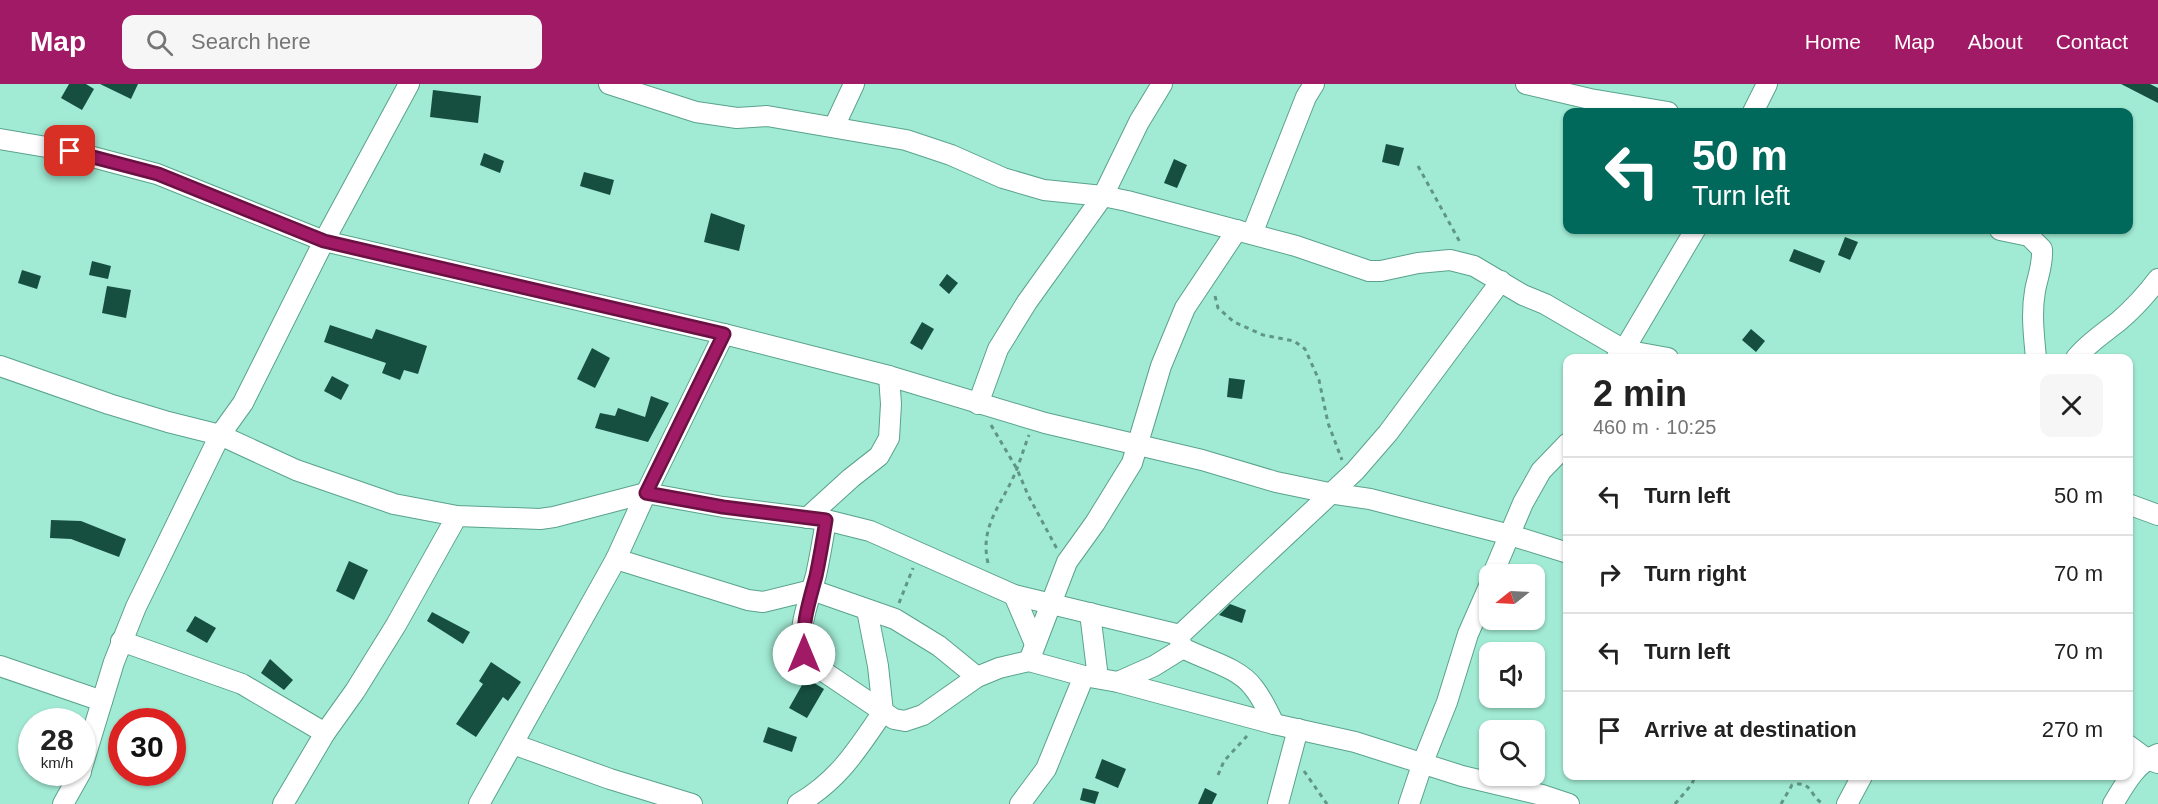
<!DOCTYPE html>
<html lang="en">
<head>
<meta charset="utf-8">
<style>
	body { margin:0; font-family:Arial,sans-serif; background:#f6f6f6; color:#222; height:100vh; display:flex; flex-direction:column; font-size:22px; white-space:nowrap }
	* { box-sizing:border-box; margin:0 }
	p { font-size:20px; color:#767676 }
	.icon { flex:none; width:33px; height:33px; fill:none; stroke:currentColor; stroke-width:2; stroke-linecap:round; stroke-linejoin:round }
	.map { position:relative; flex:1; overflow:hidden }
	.drawer { position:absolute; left:1563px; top:270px; width:570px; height:426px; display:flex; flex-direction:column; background:#fff; border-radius:12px; box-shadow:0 2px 4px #0004 }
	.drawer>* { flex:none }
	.top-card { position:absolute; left:1563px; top:24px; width:570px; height:126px; border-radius:12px; box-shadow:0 2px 4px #0004; background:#00695c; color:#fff; overflow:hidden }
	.needle { width:39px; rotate:252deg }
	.buttons { position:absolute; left:1479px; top:480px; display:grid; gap:12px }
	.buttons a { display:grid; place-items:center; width:66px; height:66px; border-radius:12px; background:#fff; box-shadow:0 2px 4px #0004; font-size:30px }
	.speed { position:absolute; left:18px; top:624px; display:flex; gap:12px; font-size:30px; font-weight:700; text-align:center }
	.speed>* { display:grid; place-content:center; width:78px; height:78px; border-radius:50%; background:#fff; box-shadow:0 2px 4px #0004; line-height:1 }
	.speed small { font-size:15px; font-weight:400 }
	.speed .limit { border:9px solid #d22; background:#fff; color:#111 }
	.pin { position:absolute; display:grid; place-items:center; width:51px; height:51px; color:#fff; margin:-26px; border-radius:12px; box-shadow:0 3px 9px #0006 }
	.me { position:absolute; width:66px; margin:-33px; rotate:0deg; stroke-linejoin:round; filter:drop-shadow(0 0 4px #0008) }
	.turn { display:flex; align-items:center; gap:21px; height:126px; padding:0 30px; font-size:27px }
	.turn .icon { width:78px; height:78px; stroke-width:2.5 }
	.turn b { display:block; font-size:42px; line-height:51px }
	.round { display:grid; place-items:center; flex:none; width:63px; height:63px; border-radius:12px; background:#f6f6f6 }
	.headline { display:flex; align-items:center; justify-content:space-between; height:102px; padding:0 30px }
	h1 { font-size:36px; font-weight:600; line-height:45px }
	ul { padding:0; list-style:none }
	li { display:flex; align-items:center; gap:18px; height:78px; padding:0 30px; border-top:2px solid #e0e0e0 }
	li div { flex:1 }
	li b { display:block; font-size:22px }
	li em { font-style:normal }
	header { display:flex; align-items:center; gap:36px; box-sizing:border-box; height:84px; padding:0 30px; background:#a11a66; color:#fff }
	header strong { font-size:28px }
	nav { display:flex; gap:33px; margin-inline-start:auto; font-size:21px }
	.search { width:420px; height:54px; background:#f6f6f6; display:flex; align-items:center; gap:15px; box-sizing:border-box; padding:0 21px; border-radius:12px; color:#767676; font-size:22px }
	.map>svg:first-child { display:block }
	.building { fill:#164e40 }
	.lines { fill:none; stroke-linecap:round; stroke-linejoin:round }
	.street-casing { stroke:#5aa28c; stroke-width:22 }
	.path { stroke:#609686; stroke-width:3; stroke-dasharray:4.5 4.5; stroke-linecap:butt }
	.street { stroke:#fff; stroke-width:20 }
	.route-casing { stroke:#691142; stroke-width:15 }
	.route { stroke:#a11a66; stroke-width:10 }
</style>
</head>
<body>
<header>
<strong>Map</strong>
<div class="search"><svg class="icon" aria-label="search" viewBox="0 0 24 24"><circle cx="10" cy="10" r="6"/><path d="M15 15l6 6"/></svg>Search here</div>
<nav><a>Home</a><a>Map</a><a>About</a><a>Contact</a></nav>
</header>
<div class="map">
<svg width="2158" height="720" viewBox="0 0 2158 720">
	<rect width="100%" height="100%" fill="#a1ead3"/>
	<!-- building -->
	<g class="building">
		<polygon points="69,0 86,0 94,5 82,26 61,14"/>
		<polygon points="100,0 138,0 131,15"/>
		<polygon points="2121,0 2150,0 2158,4 2158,19"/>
		<polygon points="433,6 481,12 478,39 430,33"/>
		<polygon points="1386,60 1404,64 1399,82 1382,78"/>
		<polygon points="484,69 504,77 500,89 480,81"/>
		<polygon points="1174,75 1187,81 1177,104 1164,99"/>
		<polygon points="584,88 614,96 610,111 580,102"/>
		<polygon points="711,129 745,141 739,167 704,158"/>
		<polygon points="1845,153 1858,158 1850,176 1838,171"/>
		<polygon points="1794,165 1825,177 1820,189 1789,177"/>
		<polygon points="92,177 111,182 108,195 89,191"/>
		<polygon points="22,186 41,192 37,205 18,199"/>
		<polygon points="947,190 958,199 949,210 939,201"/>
		<polygon points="107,202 131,206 126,234 102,229"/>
		<polygon points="922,238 934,245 922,266 910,259"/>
		<polygon points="330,241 372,255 376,245 427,262 418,290 404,286 400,296 382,289 386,279 324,258"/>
		<polygon points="1751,245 1765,257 1756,268 1742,256"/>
		<polygon points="592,264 610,274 595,304 577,295"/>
		<polygon points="332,292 349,301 341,316 324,307"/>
		<polygon points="1229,294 1245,296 1242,315 1227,313"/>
		<polygon points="651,312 669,319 648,358 595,344 600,329 615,332 618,324 645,333"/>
		<polygon points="51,436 81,437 126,455 119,473 71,455 50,454"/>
		<polygon points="349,477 368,486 354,516 336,507"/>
		<polygon points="1230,520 1246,526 1242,539 1219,531"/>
		<polygon points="432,528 470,548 463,560 427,537"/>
		<polygon points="195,532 216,544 207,559 186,547"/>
		<polygon points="270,575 293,596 284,606 261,589"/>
		<polygon points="491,578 521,598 508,617 503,613 476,653 456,640 483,600 479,597"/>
		<polygon points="806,594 824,605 807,634 789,624"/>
		<polygon points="768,643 797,653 792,668 763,658"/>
		<polygon points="1102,675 1126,685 1118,704 1095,694"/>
		<polygon points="1083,704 1099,708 1095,720 1080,716"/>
		<polygon points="1205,704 1217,710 1212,720 1198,720"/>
	</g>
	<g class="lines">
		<!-- street casing -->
		<g class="street-casing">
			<g id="street">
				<polyline points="609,0 696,28 737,34 767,32 906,56 951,71 1003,94 1044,106 1103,112 1127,117 1296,162 1369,187 1381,187 1418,179 1450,176 1474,182 1523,211 1545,220 1624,266 1668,274"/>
				<polyline points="1526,0 1590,15 1668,28"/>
				<polyline points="1753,28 1767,0"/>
				<polyline points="834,43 854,0"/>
				<polyline points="0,55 70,67 157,90 324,157 724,250 889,292 1045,339 1202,376 1276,398 1329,409 1370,415 1510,451 1568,469"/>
				<path d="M 2000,146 L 2029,152 L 2042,165 C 2043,181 2038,191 2035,207 C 2031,230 2034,252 2036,274"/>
				<polyline points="1252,150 1306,13 1314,0"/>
				<polyline points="1617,273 1624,266 1695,146"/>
				<path d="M 2076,274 C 2088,259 2104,249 2119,237 C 2134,224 2146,211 2158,195"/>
				<polyline points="0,282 109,320 168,338 220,351 296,386 394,420 457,432 540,435 554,433 646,409 723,423 826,436 870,447 1014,511 1180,551"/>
				<polyline points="978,320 998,265 1027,218 1103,112 1139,38 1162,0"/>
				<polyline points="2128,420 2158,431"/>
				<polyline points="807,434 851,394 879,372 889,354 891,320 889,292"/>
				<path d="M 826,436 C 823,455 820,473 816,491 C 809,517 793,552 808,577 L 894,635 L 905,637 L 923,631 L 977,593 L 999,584 L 1029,577 L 1084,592 L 1118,598 L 1274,640 L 1355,658 L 1462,692 L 1542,711 L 1569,720"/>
				<polyline points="616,475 748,516 763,518 812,506 895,535 939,562 977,593"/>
				<polyline points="1493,490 1523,419 1541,387 1568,359"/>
				<polyline points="1014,511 1035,560"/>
				<polyline points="1090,529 1098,594"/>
				<polyline points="121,557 242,600 325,649"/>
				<polyline points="1029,577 1067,478 1095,439 1132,379 1161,282 1185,224 1237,146"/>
				<polyline points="0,582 102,617"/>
				<polyline points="1118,598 1154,582 1183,564"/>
				<path d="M 1274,640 C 1268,627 1262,614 1253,603 C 1238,583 1205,576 1183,564 L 1180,557 L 1180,551 L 1355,387 L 1388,349 L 1501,197"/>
				<polyline points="513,660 610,695 692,720"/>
				<polyline points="2128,661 2147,675 2158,679"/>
				<polyline points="82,683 114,578 136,523 220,351 243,319 324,157 409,0"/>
				<polyline points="63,720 81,688"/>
				<polyline points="283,720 325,649 355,607 396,541 457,432"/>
				<polyline points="479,720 616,475 646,409 724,250"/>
				<path d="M 798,720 C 839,696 857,666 883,628 L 878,582 L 867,526"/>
				<polyline points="1020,720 1046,685 1084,592"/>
				<polyline points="1278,720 1298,645"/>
				<polyline points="1409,720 1423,678 1447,618 1468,550 1490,500"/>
				<polyline points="1847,720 1862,692"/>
				<path d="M 2113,720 C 2125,700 2136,679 2158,670"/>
			</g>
		</g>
		<!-- path -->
		<g class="path">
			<polyline points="1418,82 1461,160"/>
			<polyline points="1215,212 1218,224 1234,238 1263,251 1294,257 1305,265 1319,296 1328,339 1342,376"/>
			<polyline points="991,341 1017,385 1028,411 1057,465"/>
			<path d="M 988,479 C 980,445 998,425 1012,396 C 1019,382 1023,366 1029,351"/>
			<polyline points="899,519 913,484"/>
			<polyline points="1304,687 1327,720"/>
			<polyline points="1218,691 1224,677 1247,652"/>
			<polyline points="1675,720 1692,700 1695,692"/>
			<path d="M 1781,720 L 1792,701 C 1812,696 1809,711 1823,720"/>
		</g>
		<!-- street -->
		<use href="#street" class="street"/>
	</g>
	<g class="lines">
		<!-- route casing -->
		<g class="route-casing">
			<path id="route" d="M 70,67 L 158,90 L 324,157 L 724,250 L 646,409 L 723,423 L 826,436 C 823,455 820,473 816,492 C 809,518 801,542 804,570"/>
		</g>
		<!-- route -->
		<use href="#route" class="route"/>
	</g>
</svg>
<div class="buttons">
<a><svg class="needle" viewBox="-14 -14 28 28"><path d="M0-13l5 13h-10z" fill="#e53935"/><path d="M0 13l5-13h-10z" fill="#767676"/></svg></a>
<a><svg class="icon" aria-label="sound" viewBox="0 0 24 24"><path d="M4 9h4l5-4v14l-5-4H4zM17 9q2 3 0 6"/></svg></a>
<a><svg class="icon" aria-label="search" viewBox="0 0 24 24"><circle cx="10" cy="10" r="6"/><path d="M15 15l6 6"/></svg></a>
</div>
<div class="speed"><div>28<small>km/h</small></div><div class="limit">30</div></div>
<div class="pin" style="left:70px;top:67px;background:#d93025"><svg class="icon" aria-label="arrive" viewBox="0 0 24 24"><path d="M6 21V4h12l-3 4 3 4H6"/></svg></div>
<svg class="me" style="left:804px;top:570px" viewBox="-20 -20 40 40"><circle r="19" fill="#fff"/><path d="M0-13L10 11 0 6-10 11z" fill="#a11a66"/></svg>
<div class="top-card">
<div class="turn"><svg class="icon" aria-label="left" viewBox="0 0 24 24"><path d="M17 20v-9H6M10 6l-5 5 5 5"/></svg><div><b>50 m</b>Turn left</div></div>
</div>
<section class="drawer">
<div class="headline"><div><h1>2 min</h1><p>460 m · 10:25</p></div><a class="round"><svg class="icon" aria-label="close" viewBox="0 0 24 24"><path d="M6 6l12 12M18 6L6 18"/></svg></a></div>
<ul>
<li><svg class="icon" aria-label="left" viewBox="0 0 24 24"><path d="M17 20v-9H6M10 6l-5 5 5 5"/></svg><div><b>Turn left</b></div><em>50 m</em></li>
<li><svg class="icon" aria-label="right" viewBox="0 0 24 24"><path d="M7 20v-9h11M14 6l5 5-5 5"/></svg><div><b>Turn right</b></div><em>70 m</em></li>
<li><svg class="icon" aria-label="left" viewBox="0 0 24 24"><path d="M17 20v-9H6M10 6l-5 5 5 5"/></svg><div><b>Turn left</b></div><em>70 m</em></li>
<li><svg class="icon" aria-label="arrive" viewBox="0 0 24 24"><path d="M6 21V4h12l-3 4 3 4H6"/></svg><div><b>Arrive at destination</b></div><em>270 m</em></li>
</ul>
</section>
</div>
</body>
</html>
